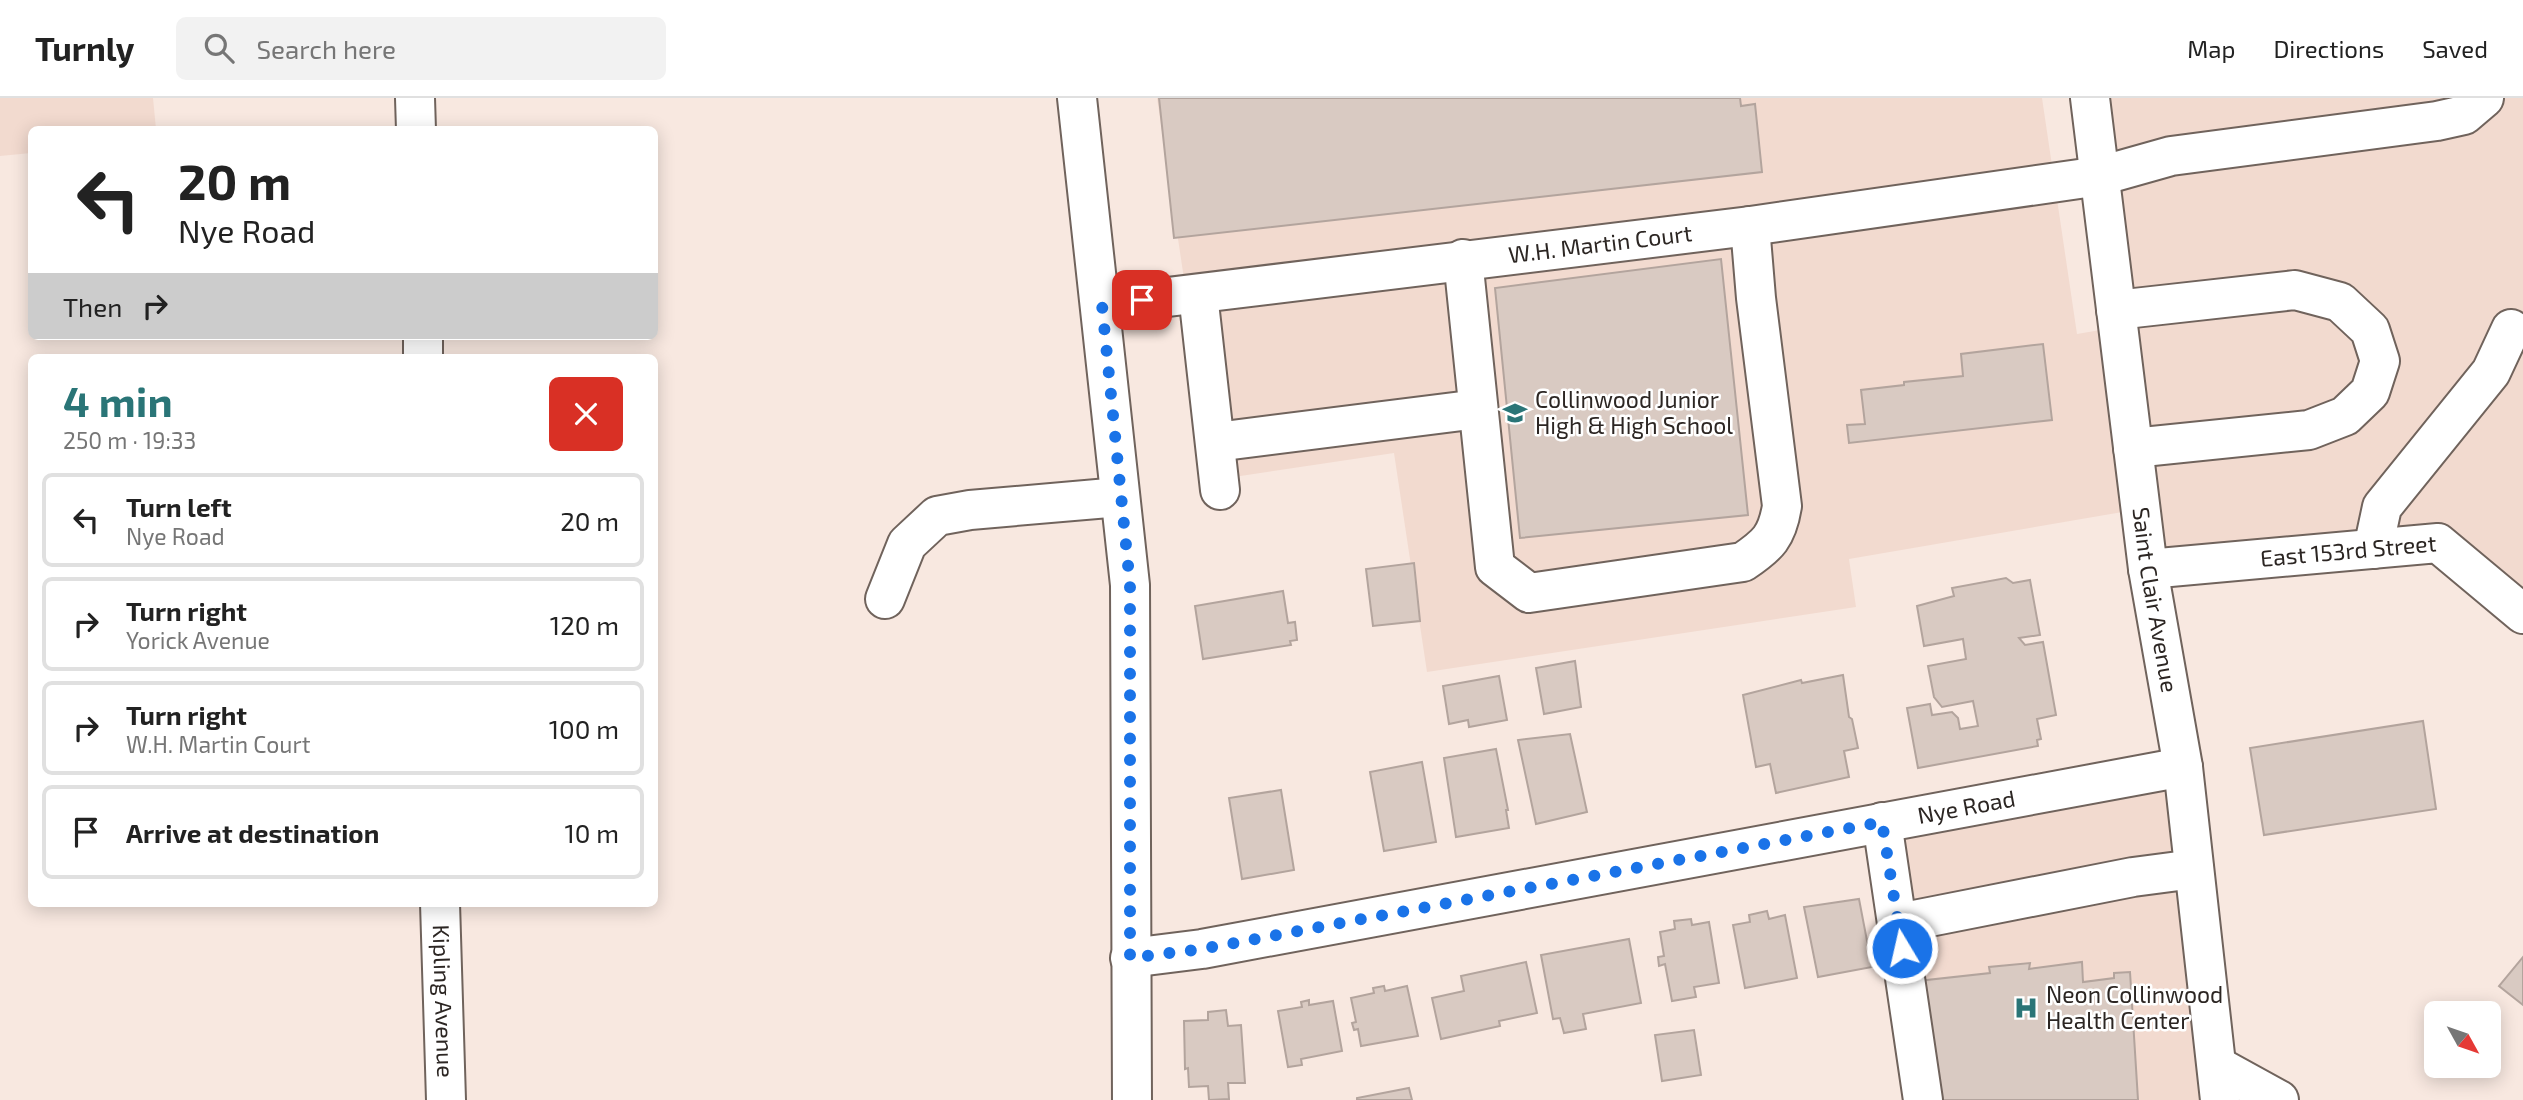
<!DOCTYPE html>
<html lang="en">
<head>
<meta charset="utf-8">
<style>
	body { margin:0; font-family:"Exo 2",sans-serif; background:#f2f2f2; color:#222; height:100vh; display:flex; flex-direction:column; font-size:26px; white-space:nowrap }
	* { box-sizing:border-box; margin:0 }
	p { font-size:23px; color:#767676 }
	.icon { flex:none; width:38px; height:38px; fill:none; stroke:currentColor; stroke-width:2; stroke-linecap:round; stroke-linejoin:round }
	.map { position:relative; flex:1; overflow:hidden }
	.drawer { position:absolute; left:28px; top:256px; width:630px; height:553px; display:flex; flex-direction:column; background:#fff; border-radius:10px; box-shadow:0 4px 18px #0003 }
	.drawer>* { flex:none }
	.banner { position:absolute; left:28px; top:28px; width:630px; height:214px; border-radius:10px; box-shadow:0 4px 18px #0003; background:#fff; color:#222; overflow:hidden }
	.needle { width:46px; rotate:130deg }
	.buttons { position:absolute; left:2424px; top:903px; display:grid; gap:14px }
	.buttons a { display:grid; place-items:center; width:77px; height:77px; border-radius:10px; background:#fff; box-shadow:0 4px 18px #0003; font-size:35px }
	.pin { position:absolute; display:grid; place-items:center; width:60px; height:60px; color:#fff; margin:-30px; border-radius:14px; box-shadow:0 4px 10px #0006 }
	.me { position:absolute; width:77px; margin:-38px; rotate:351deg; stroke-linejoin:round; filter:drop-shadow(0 0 5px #0008) }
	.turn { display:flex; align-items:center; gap:24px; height:147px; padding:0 35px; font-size:32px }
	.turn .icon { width:91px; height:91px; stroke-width:2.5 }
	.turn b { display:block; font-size:49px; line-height:60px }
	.then { display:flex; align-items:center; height:66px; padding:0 35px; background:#0003; gap:14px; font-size:26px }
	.round { display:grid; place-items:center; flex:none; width:74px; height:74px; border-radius:10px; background:#f2f2f2 }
	.headline { display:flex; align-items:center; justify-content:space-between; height:119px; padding:0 35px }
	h1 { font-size:42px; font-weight:700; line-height:52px; color:#2a7577 }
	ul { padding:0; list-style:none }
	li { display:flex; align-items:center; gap:21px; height:94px; margin:0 14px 10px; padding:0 21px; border:4px solid #e0e0e0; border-radius:10px }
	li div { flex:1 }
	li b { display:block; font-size:26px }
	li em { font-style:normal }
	header { display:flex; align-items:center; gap:42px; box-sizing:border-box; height:98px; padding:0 35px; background:#fff; border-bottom:2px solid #e0e0e0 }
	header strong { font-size:33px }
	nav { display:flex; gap:38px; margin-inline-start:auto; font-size:24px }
	.search { width:490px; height:63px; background:#f2f2f2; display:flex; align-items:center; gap:18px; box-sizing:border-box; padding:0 24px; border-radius:10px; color:#767676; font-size:26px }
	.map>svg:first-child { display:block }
	.built { fill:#f2dacf }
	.building { fill:#d9cac2; stroke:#b3a49d; stroke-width:2 }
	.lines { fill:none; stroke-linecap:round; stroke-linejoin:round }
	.minor-casing { stroke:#70635c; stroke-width:42 }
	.minor { stroke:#fff; stroke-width:38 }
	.route { stroke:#1a73e8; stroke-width:12; stroke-dasharray:0 21.6 }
	.labels { text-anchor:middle; stroke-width:5; stroke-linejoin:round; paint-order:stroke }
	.street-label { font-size:23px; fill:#2c2623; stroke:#fff }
	.poi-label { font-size:23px; fill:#2c2623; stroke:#fff; text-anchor:start }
</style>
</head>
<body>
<header>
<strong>Turnly</strong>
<div class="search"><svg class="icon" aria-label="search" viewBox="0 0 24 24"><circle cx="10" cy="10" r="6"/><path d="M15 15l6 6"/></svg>Search here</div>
<nav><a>Map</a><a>Directions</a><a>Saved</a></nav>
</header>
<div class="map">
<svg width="2523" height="1002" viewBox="0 0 2523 1002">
	<rect width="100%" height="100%" fill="#f8e8e0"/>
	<!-- built -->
	<g class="built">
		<polygon points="0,0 153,0 156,31 32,32 31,55 0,58"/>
		<polygon points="1157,0 2042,0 2077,236 2118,229 2090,0 2523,0 2523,516 2438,445 2148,471 2140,411 1849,461 1856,509 1427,574 1394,355 1214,382"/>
		<polygon points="2183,669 2220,1002 1902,1002 1862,729"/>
	</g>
	<!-- building -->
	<g class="building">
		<polygon points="1159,0 1740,0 1741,8 1755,6 1762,74 1174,140"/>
		<polygon points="1721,161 1748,417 1520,440 1495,190"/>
		<polygon points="2043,246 2052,322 1849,345 1847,327 1865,326 1861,292 1904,287 1904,284 1963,278 1961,256"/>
		<polygon points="1414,465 1420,523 1373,528 1366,471"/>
		<polygon points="2006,480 2013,485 2030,482 2040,537 2019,540 2025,547 2043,544 2056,617 2037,621 2041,641 2037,642 2038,648 1918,670 1907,610 1930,606 1932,617 1952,614 1958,620 1960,631 1978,628 1973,603 1942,609 1934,599 1928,568 1966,561 1963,541 1924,548 1917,508 1954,498 1952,490"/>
		<polygon points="1283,493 1288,525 1295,524 1297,542 1290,543 1291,547 1203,561 1195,508"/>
		<polygon points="1575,563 1581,609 1544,616 1536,570"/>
		<polygon points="1843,577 1849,619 1852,621 1858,650 1844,653 1849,679 1776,695 1770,666 1756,669 1743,597 1801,582 1802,585"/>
		<polygon points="1499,578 1507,622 1469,629 1468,622 1449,626 1443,588"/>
		<polygon points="2423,623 2436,711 2264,737 2250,650"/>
		<polygon points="1570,636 1587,714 1536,726 1518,642"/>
		<polygon points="1496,651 1508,712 1506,712 1509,730 1456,739 1444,660"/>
		<polygon points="1422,664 1436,744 1384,753 1370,674"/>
		<polygon points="1281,692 1294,772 1242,781 1229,700"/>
		<polygon points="1859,801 1872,869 1818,879 1804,809"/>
		<polygon points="1767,813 1769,821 1785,817 1797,880 1745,890 1733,827 1750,824 1749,817"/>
		<polygon points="1691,821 1692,827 1709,824 1719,885 1694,889 1696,899 1672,903 1665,866 1659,868 1658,859 1664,858 1660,834 1675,831 1674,823"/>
		<polygon points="1629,841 1641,905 1583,916 1586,931 1564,935 1560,920 1553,921 1541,857"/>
		<polygon points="2523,859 2523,907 2499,888"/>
		<polygon points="1526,864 1537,915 1499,923 1500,928 1441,941 1432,900 1464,893 1461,878"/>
		<polygon points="2082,864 2083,884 2114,880 2114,875 2130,874 2138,1002 1934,1002 1918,883 1990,875 1989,869 2030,865 2029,871"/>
		<polygon points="1384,888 1385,893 1407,888 1418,938 1361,948 1358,931 1354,932 1352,925 1356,924 1351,900 1374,895 1373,890"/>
		<polygon points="1309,902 1309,907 1333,903 1342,953 1301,961 1302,967 1288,969 1278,913 1302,909 1301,904"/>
		<polygon points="1226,912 1228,928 1241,927 1245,985 1228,985 1229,1001 1209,1002 1208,988 1189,989 1188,970 1185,971 1184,923 1208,922 1208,914"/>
		<polygon points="1694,932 1701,977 1662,983 1655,937"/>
		<polygon points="1409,990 1412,1002 1357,1002 1357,1000"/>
	</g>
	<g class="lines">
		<!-- minor casing -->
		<g class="minor-casing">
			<g id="minor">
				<polyline points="415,0 416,32"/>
				<polyline points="1077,0 1130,487 1132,1002"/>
				<path id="s1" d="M 2090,0 L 2148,471 L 2183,669 L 2220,1002"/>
				<path d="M 1463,161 L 1495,469 L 1529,495 L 1743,464 C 1768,447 1777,439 1782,408 L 1756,200 L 1750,128"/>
				<polyline points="1198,196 1220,392"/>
				<path id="s2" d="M 1102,207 L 1750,128 L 2100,78 L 2171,58 L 2437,23 L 2464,17 L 2484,0"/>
				<polyline points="2116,212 2295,192 2340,204 2370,232 2380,263 2370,294 2345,318 2309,332 2133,350"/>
				<polyline points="423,238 423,259"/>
				<polyline points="1216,344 1478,311"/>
				<polyline points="2373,451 2382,409 2491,274 2511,231"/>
				<path id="s3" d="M 2148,471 L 2438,445 L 2523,516"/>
				<polyline points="885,501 907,446 937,418 970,412 1120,399"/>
				<polyline points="1882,724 1923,1002"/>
				<path id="s4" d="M 440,805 L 446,1002"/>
				<polyline points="1899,825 2133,779 2194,771"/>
				<path id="s5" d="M 1130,860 L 1202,851 L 2183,669"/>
				<polyline points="2217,968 2279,1002"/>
			</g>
		</g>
		<!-- minor -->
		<use href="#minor" class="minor"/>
	</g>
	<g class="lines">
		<!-- route -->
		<polyline class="route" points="1142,202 1102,207 1130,487 1130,860 1202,851 1882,724 1902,850"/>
	</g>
	<!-- icons -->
	<defs>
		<g id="school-bare" transform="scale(1.89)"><path d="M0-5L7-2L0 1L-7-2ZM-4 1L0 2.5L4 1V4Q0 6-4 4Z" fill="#2a7577" stroke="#fff" stroke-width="2.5" paint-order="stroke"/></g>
		<g id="hospital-bare" transform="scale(1.89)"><path d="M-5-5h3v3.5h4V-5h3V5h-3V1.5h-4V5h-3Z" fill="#2a7577" stroke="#fff" stroke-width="2.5" paint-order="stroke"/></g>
	</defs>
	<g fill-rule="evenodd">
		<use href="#school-bare" x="1515" y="315"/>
		<use href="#hospital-bare" x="2026" y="910"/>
	</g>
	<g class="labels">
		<!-- street labels -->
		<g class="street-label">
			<text dy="8" stroke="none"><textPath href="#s2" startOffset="502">W.H. Martin Court</textPath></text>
			<text dy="8" stroke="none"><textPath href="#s3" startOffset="201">East 153rd Street</textPath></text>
			<text dy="8" stroke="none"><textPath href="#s1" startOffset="506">Saint Clair Avenue</textPath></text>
			<text dy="8" stroke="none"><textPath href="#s5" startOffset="850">Nye Road</textPath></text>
			<text dy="8" stroke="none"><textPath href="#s4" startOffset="98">Kipling Avenue</textPath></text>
		</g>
		<!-- poi labels -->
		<g class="poi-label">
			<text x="1535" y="310">Collinwood Junior<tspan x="1535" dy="26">High &amp; High School</tspan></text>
			<text x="2046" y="905">Neon Collinwood<tspan x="2046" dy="26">Health Center</tspan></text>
		</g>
	</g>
</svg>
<div class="buttons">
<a><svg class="needle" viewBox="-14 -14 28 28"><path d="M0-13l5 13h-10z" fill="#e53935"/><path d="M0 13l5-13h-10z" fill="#767676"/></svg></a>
</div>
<div class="pin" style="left:1142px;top:202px;background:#d93025"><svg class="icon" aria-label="arrive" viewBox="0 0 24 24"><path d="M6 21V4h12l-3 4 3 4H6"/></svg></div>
<svg class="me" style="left:1902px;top:850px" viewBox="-20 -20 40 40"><circle r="17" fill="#1a73e8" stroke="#fff" stroke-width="3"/><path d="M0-11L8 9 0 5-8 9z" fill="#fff"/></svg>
<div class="banner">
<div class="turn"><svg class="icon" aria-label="left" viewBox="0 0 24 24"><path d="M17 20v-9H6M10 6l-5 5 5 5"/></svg><div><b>20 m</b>Nye Road</div></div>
<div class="then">Then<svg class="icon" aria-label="right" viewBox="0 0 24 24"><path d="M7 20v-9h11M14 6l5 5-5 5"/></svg></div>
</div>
<section class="drawer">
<div class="headline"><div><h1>4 min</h1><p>250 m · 19:33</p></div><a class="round" style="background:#d93025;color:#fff"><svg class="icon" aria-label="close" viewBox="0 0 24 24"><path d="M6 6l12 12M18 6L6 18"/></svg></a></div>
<ul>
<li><svg class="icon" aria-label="left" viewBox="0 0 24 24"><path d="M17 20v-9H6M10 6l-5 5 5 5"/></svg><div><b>Turn left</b><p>Nye Road</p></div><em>20 m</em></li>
<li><svg class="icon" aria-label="right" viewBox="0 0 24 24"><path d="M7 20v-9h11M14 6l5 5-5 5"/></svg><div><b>Turn right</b><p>Yorick Avenue</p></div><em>120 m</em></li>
<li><svg class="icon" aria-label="right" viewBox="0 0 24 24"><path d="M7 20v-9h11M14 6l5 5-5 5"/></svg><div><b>Turn right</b><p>W.H. Martin Court</p></div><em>100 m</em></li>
<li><svg class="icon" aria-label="arrive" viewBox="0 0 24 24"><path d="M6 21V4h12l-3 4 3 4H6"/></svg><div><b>Arrive at destination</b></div><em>10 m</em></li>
</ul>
</section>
</div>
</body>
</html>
